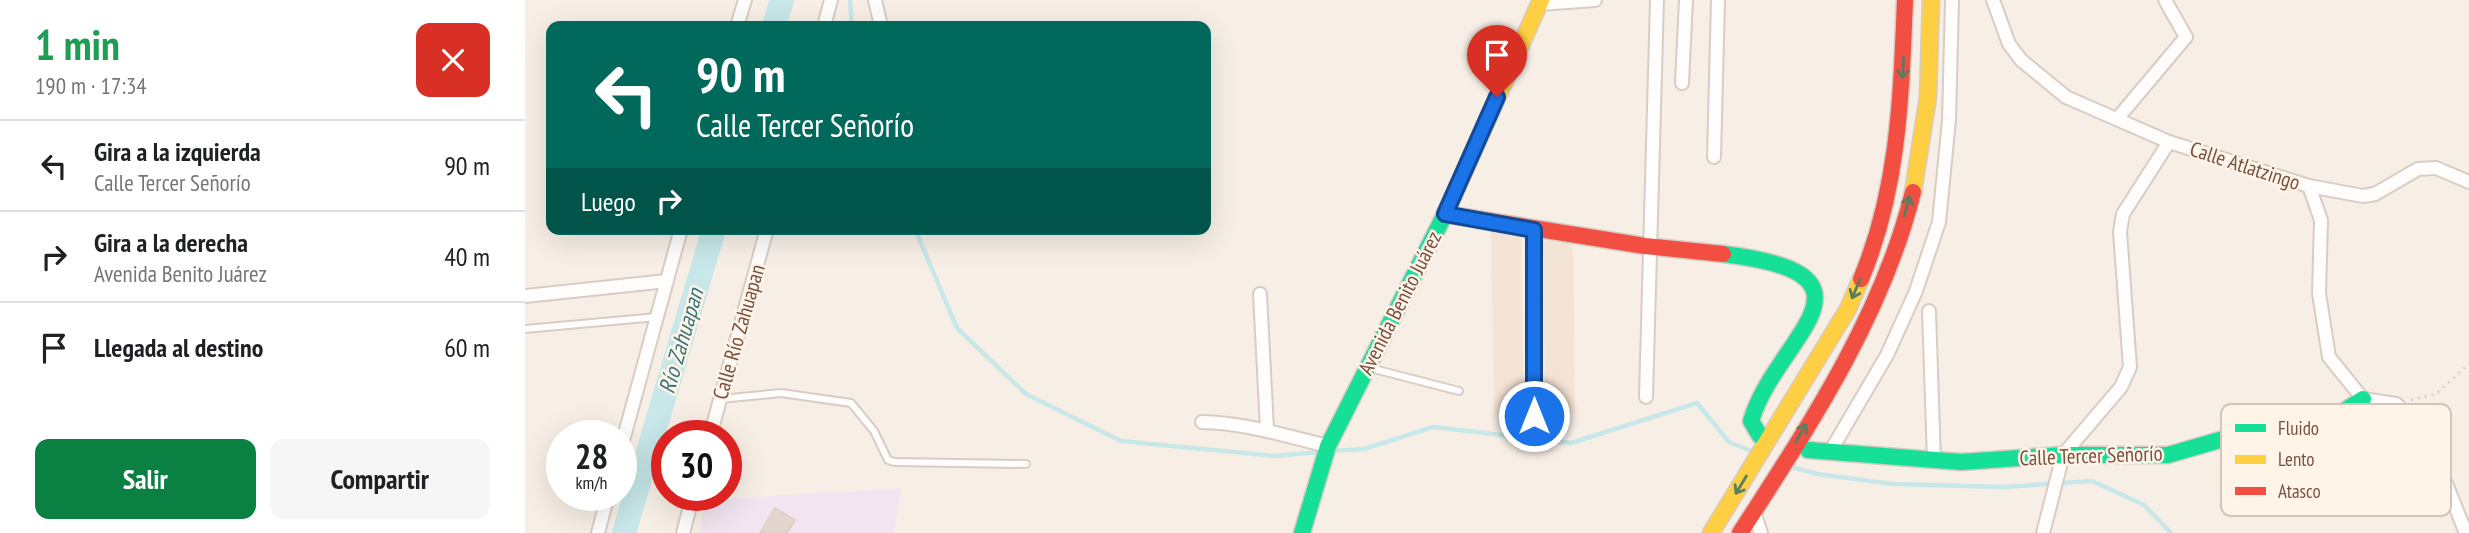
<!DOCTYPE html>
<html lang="es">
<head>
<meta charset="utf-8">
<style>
	body { margin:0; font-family:"PT Sans Narrow",sans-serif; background:#f6f6f6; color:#202124; height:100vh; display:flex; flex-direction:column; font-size:26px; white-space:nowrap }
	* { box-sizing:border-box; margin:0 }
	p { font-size:23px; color:#757577 }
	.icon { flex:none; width:38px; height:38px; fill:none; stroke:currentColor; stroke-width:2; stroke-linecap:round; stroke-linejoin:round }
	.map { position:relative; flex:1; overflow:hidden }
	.side { display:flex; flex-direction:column; background:#fff; width:525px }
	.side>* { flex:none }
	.top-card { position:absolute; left:21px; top:21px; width:665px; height:214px; border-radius:14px; box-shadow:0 7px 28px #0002; background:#00695c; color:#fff; overflow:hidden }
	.speed { position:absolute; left:21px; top:420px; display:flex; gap:14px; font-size:35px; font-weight:700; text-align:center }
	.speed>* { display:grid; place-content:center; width:91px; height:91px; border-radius:50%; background:#fff; box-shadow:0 7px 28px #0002; line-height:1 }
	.speed small { font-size:18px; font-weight:400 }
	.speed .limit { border:10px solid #d22; background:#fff; color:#111 }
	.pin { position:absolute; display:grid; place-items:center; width:60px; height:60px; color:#fff; margin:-72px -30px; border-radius:50% 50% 50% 0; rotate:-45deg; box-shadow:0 0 7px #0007 }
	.pin .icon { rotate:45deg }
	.me { position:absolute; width:77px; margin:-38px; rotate:0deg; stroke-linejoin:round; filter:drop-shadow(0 0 5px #0008) }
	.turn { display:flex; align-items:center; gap:24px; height:147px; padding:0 35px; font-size:32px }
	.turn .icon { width:91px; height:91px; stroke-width:2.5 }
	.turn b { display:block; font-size:49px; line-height:60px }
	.then { display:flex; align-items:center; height:66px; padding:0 35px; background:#0003; gap:14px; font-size:26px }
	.round { display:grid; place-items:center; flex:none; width:74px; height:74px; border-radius:14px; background:#f6f6f6 }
	.headline { display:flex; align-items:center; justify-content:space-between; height:119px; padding:0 35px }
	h1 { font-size:42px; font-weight:700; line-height:52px; color:#1e9e55 }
	.cta { display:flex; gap:14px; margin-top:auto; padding:14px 35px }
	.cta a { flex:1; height:80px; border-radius:14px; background:#0b8043; color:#fff; font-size:28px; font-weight:700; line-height:80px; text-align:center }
	.cta a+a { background:#f6f6f6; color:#202124 }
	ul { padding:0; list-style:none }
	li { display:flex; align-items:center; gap:21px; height:91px; padding:0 35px; border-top:2px solid #e0e0e0 }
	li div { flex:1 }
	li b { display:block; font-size:26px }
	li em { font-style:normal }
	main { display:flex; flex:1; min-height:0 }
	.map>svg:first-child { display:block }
	.residential { fill:#f3e4d5 }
	.education { fill:#f2e5f1 }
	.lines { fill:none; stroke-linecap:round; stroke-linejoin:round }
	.stream { stroke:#c7e7e8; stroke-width:4.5 }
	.river { stroke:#c7e7e8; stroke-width:24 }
	.building { fill:#e4d6cd; stroke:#e0d1c8; stroke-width:2 }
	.lane-casing { stroke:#d8ccc4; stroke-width:10 }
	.street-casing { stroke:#d8ccc4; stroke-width:16 }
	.fast-casing { stroke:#d7cbc3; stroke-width:19 }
	.slow-casing { stroke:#d7cbc3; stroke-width:19 }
	.jam-casing { stroke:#d7cbc3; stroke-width:19 }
	.path { stroke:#dacfca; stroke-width:2.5; stroke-dasharray:2 5; stroke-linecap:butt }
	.lane { stroke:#fefdfb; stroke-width:6 }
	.street { stroke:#fefdfb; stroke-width:12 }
	.fast { stroke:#16e098; stroke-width:16 }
	.slow { stroke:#ffcf43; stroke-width:16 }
	.jam { stroke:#f24e42; stroke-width:16 }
	.oneway { stroke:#597d5e }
	.route-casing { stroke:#114b97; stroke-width:18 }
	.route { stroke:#1a73e8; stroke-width:12 }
	.labels { text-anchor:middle; stroke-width:5; stroke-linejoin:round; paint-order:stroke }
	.street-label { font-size:21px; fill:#765345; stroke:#fff4e7 }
	.water-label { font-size:23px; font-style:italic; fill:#37767e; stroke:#fff4e7 }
	.key { fill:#fff4e7; stroke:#d6c4b6; stroke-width:2 }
	.key-label { font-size:19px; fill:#765345 }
</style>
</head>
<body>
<main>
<section class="side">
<div class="headline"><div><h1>1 min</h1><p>190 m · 17:34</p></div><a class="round" style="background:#d93025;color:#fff"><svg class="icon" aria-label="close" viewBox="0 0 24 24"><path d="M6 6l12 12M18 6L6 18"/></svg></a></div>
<ul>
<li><svg class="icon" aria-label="left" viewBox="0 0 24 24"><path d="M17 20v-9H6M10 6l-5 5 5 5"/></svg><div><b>Gira a la izquierda</b><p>Calle Tercer Señorío</p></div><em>90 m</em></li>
<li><svg class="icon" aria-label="right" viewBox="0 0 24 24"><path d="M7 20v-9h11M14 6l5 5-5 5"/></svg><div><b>Gira a la derecha</b><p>Avenida Benito Juárez</p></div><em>40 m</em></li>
<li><svg class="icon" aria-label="arrive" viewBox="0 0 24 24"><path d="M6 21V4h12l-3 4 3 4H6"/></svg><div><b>Llegada al destino</b></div><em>60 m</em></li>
</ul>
<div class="cta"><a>Salir</a><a>Compartir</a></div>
</section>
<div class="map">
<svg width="1944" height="533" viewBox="0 0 1944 533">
	<rect width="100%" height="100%" fill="#f7efe6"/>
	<!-- residential -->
	<g class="residential">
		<polygon points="966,231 996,235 999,410 969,415"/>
		<polygon points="1018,241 1048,242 1050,413 1020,416"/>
	</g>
	<!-- education -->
	<polygon class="education" points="376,488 369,533 175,533 180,500"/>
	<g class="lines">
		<!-- stream -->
		<g class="stream">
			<polyline points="325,0 327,26"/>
			<polyline points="390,229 432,328 501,394 596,441 750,456 795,452"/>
			<polyline points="807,451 839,449 908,427 1046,443 1172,403 1204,442 1226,451"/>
			<polyline points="1267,467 1292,474 1368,484 1478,487 1567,481 1619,505 1646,533"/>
		</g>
		<!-- river -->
		<g class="river">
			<polyline points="249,26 257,0"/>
			<polyline points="99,533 189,229"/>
		</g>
	</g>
	<!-- building -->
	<polygon class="building" points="250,508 270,520 262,533 235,533"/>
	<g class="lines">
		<!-- lane casing -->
		<g class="lane-casing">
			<g id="lane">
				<polyline points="0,329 132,317"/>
				<polyline points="845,368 934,391"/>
				<polyline points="195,399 256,393 326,403 349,431 363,460 370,462 501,464"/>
			</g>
		</g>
		<!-- street casing -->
		<g class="street-casing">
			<g id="street">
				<polyline points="350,0 356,26"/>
				<polyline points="1468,0 1484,44 1496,60 1541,97 1644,142 1784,186 1838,196 1850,194 1893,169 1911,168 1944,182"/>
				<polyline points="1015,4 1070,0"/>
				<polyline points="212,26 220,0"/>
				<polyline points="299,26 306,0"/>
				<polyline points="1157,83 1161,0"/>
				<polyline points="1592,119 1661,37 1640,0"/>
				<polyline points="1189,157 1193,0"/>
				<polyline points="1784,186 1796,220 1794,293 1804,357 1838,399 1871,404 1899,429 1941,533"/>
				<polyline points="1009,230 1009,416"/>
				<polyline points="735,294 742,429"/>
				<polyline points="0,296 142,281"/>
				<polyline points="1404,311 1409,461"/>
				<polyline points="1121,397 1132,0"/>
				<path d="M 677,422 C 722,423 760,436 803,446"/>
				<polyline points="185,436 242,229"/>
				<polyline points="96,448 156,229"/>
				<polyline points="1305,452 1362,355 1391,291 1414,222 1424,120 1427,0"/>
				<polyline points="1229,512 1236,533"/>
				<polyline points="73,533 83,495"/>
				<polyline points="158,533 168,495"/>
				<polyline points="1518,533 1538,455 1596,387 1605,367 1595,232 1598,214 1644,142"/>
			</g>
		</g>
		<!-- fast casing -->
		<g class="fast-casing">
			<g id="fast">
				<path d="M 1198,254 C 1372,275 1250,338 1226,421 L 1235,436"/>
				<polyline points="1283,450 1436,462 1538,455 1643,455 1743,426 1805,420 1838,399"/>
				<polyline points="777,533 803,446 920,214 964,116"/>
			</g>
		</g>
		<!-- slow casing -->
		<g class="slow-casing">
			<g id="slow">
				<polyline points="964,116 1016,0"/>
				<polyline points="1388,192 1403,97 1406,0"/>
				<polyline points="1186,533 1323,309 1336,279"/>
			</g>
		</g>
		<!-- jam casing -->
		<g class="jam-casing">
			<g id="jam">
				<polyline points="920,214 1120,246 1198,254"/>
				<path d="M 1336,279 C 1374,188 1376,97 1380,0"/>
				<path d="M 1215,533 C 1284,426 1357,317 1388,192"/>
			</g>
		</g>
		<!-- path -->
		<polyline class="path" points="1886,400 1911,394 1944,364"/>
		<!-- lane -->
		<use href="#lane" class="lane"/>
		<!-- street -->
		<use href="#street" class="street"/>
		<!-- fast -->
		<use href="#fast" class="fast"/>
		<!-- slow -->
		<use href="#slow" class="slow"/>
		<!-- jam -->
		<use href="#jam" class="jam"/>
	</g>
	<!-- one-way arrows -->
	<defs><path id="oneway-shaft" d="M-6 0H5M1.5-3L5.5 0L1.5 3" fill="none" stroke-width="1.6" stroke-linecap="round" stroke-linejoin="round" transform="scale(1.75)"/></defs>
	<g class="oneway">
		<use href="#oneway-shaft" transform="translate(1378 68) rotate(93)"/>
		<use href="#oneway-shaft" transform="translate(1382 206) rotate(-75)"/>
		<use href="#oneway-shaft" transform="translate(1331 289) rotate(113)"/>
		<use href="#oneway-shaft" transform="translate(1276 433) rotate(-59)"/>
		<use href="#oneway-shaft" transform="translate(1216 485) rotate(121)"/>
	</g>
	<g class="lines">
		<!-- route casing -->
		<g class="route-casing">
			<polyline id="route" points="972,97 920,214 1009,230 1009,416"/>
		</g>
		<!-- route -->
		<use href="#route" class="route"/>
	</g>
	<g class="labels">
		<!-- street labels -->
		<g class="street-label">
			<text transform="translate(1720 166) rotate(18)" y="7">Calle Atlatzingo</text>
			<text transform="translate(875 303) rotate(-63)" y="7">Avenida Benito Juárez</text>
			<text transform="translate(214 332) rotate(-74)" y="7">Calle Río Zahuapan</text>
			<text transform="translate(1566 456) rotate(-2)" y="7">Calle Tercer Señorío</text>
		</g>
		<!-- water labels -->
		<g class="water-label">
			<text transform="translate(156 341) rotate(-74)" y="8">Río Zahuapan</text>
		</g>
	</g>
	<!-- legend -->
	<rect x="1696" y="404" width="230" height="112" rx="10" class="key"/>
	<rect x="1710" y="424" width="31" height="8" fill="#16e098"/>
	<rect x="1710" y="455" width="31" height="9" fill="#ffcf43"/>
	<rect x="1710" y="487" width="31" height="8" fill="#f24e42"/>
	<g class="key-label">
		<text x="1753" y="435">Fluido</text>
		<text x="1753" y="466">Lento</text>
		<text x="1753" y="498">Atasco</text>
	</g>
</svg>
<div class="speed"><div>28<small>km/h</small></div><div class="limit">30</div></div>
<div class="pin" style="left:972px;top:97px;background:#d93025"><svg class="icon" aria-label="arrive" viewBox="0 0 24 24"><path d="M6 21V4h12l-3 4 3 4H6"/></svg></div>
<svg class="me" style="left:1009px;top:416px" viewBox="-20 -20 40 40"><circle r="17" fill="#1a73e8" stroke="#fff" stroke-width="3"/><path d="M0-11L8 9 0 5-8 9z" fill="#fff"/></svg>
<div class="top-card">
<div class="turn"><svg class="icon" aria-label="left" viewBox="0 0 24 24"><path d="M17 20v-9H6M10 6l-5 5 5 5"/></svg><div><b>90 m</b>Calle Tercer Señorío</div></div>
<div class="then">Luego<svg class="icon" aria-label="right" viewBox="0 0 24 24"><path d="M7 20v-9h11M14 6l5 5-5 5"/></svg></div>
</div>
</div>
</main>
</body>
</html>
